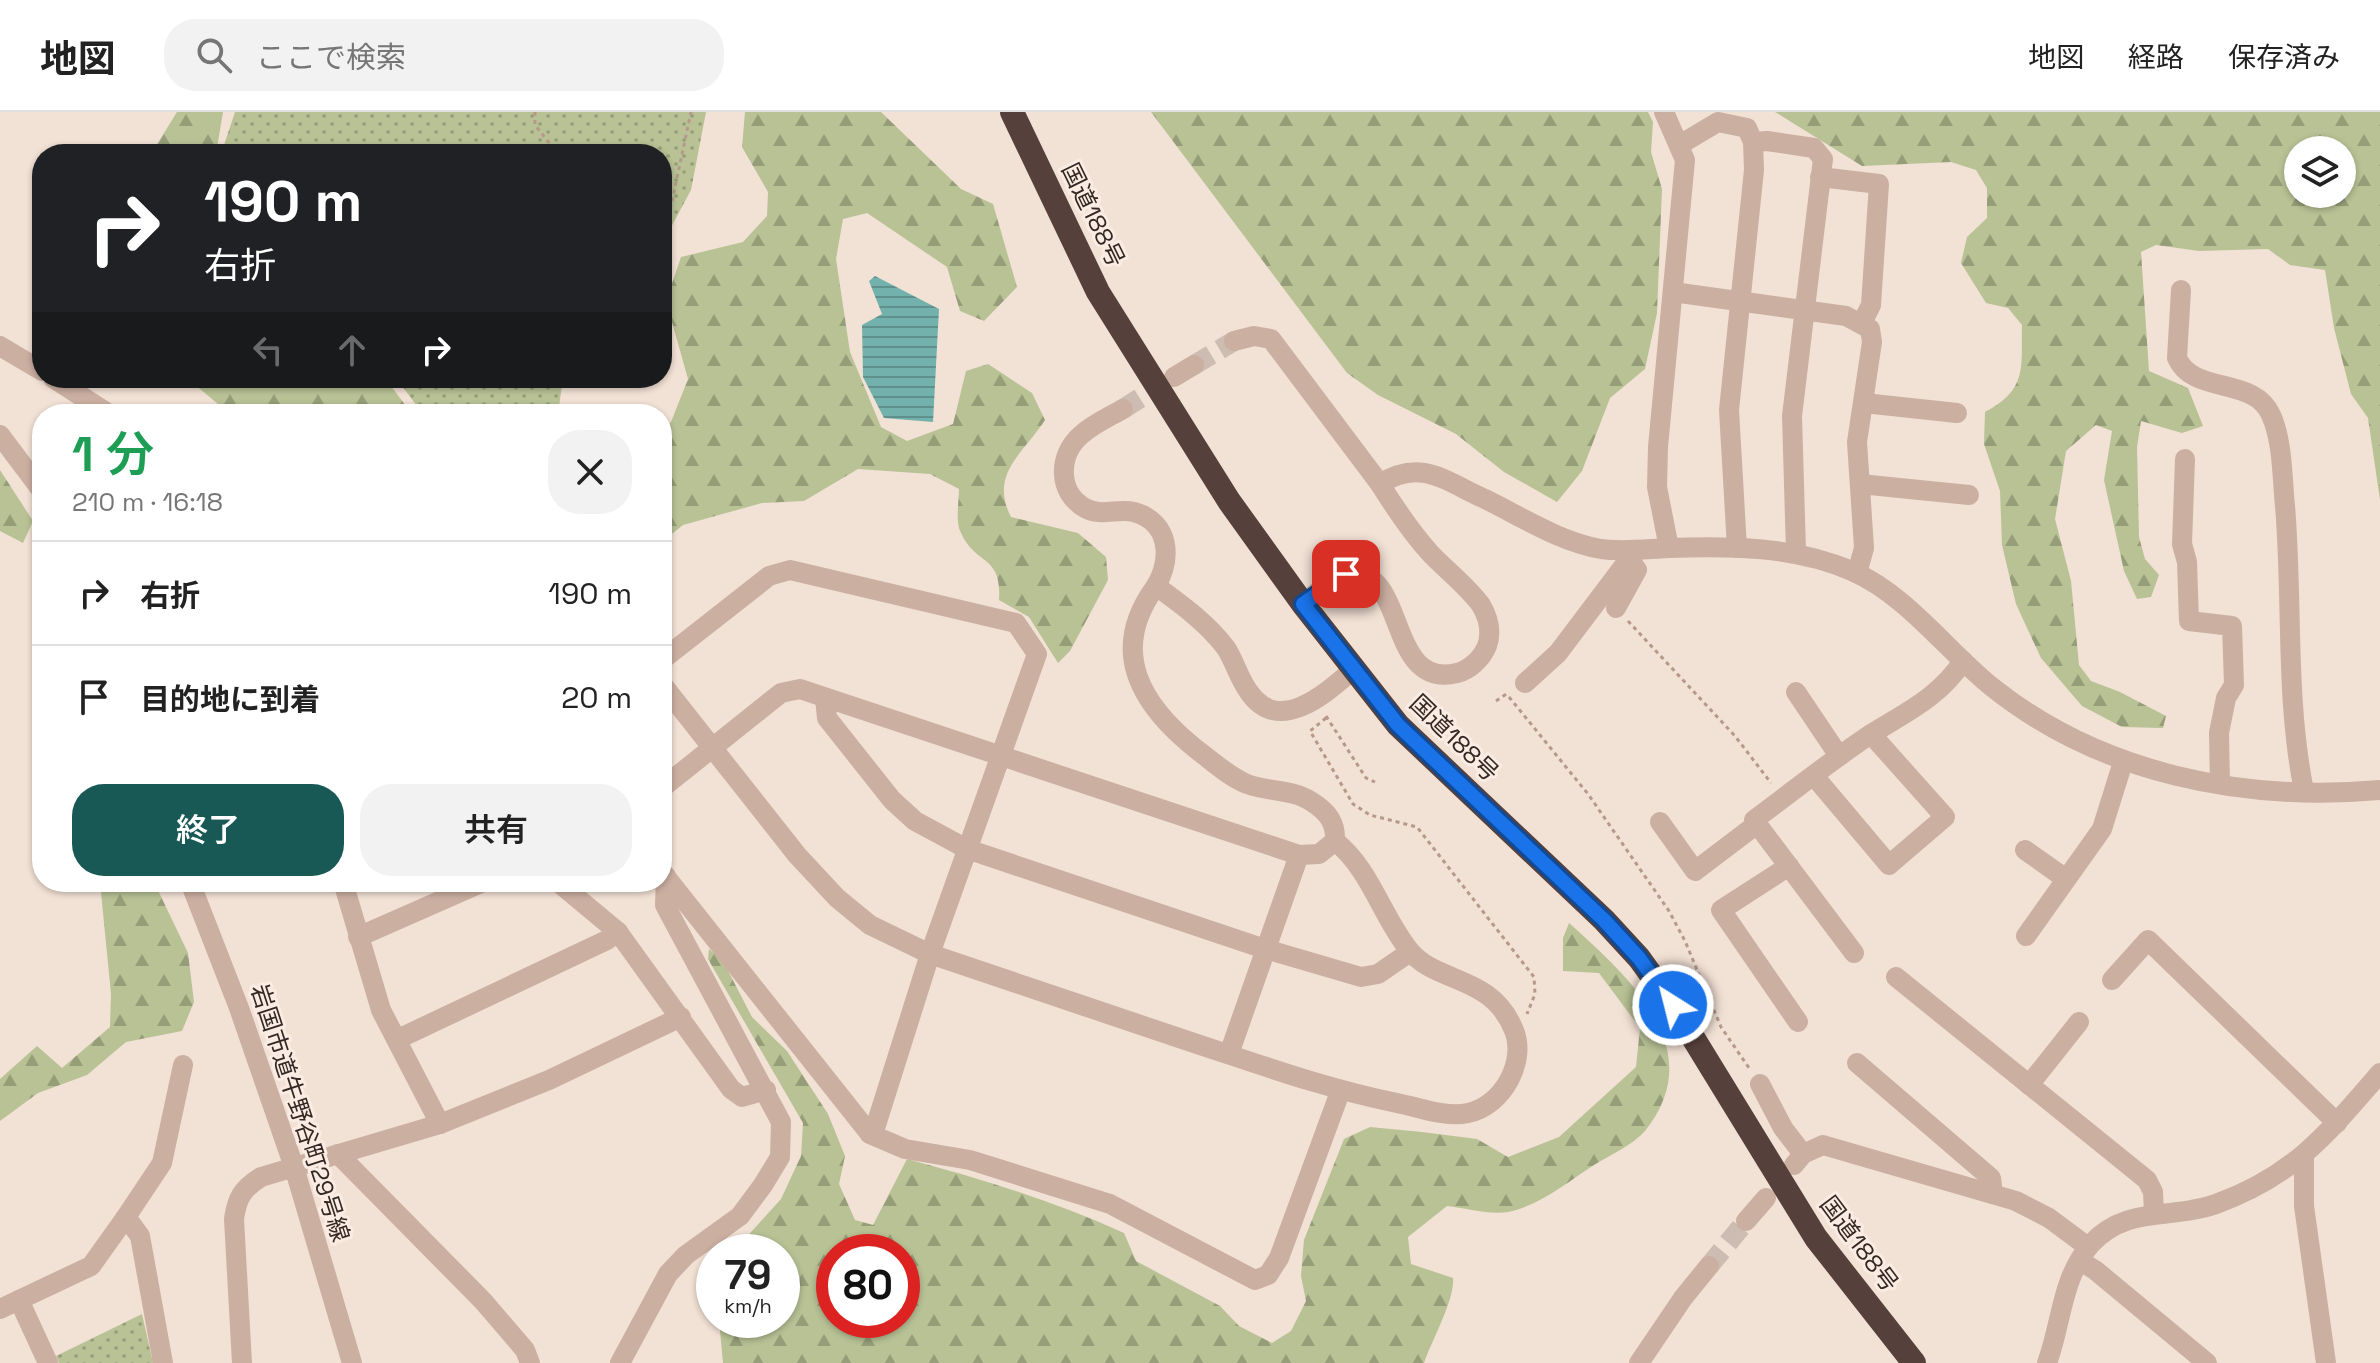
<!DOCTYPE html>
<html lang="ja">
<head>
<meta charset="utf-8">
<style>
	body { margin:0; font-family:"Space Grotesk","Noto Sans JP",sans-serif; background:#f2f2f2; color:#222; height:100vh; display:flex; flex-direction:column; font-size:30px; white-space:nowrap }
	* { box-sizing:border-box; margin:0 }
	p { font-size:26px; color:#767676 }
	.icon { flex:none; width:44px; height:44px; fill:none; stroke:currentColor; stroke-width:2; stroke-linecap:round; stroke-linejoin:round }
	.map { position:relative; flex:1; overflow:hidden }
	.details { position:absolute; left:32px; top:292px; width:640px; height:488px; display:flex; flex-direction:column; background:#fff; border-radius:32px; box-shadow:0 2px 6px #0004 }
	.details>* { flex:none }
	.top-card { position:absolute; left:32px; top:32px; width:640px; height:244px; border-radius:32px; box-shadow:0 2px 6px #0004; background:#202124; color:#fff; overflow:hidden }
	.buttons { position:absolute; left:2284px; top:24px; display:grid; gap:16px }
	.buttons a { display:grid; place-items:center; width:72px; height:72px; border-radius:50%; background:#fff; box-shadow:0 2px 6px #0004; font-size:40px }
	.speed { position:absolute; left:696px; top:1122px; display:flex; gap:16px; font-size:40px; font-weight:700; text-align:center }
	.speed>* { display:grid; place-content:center; width:104px; height:104px; border-radius:50%; background:#fff; box-shadow:0 2px 6px #0004; line-height:1 }
	.speed small { font-size:20px; font-weight:400 }
	.speed .limit { border:12px solid #d22; background:#fff; color:#111 }
	.pin { position:absolute; display:grid; place-items:center; width:68px; height:68px; color:#fff; margin:-34px; border-radius:16px; box-shadow:0 4px 12px #0006 }
	.me { position:absolute; width:88px; margin:-44px; rotate:324deg; stroke-linejoin:round; filter:drop-shadow(0 0 6px #0008) }
	.turn { display:flex; align-items:center; gap:28px; height:168px; padding:0 40px; font-size:36px }
	.turn .icon { width:104px; height:104px; stroke-width:2.5 }
	.turn b { display:block; font-size:56px; line-height:68px }
	.lanes { display:flex; align-items:center; height:76px; padding:0 40px; background:#0003; justify-content:center; gap:40px; direction:ltr }
	.lanes .off { opacity:.35 }
	.round { display:grid; place-items:center; flex:none; width:84px; height:84px; border-radius:32px; background:#f2f2f2 }
	.summary { display:flex; align-items:center; justify-content:space-between; height:136px; padding:0 40px }
	h1 { font-size:48px; font-weight:600; line-height:60px; color:#1e9e55 }
	.action { display:flex; gap:16px; margin-top:auto; padding:16px 40px }
	.action a { flex:1; height:92px; border-radius:32px; background:#185855; color:#fff; font-size:32px; font-weight:600; line-height:92px; text-align:center }
	.action a+a { background:#f2f2f2; color:#222 }
	ul { padding:0; list-style:none }
	li { display:flex; align-items:center; gap:24px; height:104px; padding:0 40px; border-top:2px solid #e0e0e0 }
	li div { flex:1 }
	li b { display:block; font-size:30px }
	li em { font-style:normal }
	header { display:flex; align-items:center; gap:48px; box-sizing:border-box; height:112px; padding:0 40px; background:#fff; border-bottom:2px solid #e0e0e0 }
	header strong { font-size:38px }
	nav { display:flex; gap:44px; margin-inline-start:auto; font-size:28px }
	.search { width:560px; height:72px; background:#f2f2f2; display:flex; align-items:center; gap:20px; box-sizing:border-box; padding:0 28px; border-radius:32px; color:#767676; font-size:30px }
	.map>svg:first-child { display:block }
	.green { fill:url(#green-dots) }
	.forest { fill:url(#forest-firs); fill-rule:evenodd }
	.water { fill:url(#water-rules) }
	.lines { fill:none; stroke-linecap:round; stroke-linejoin:round }
	.minor-tunnel { stroke:#ccbcb2; stroke-width:20; stroke-dasharray:20 10; stroke-linecap:butt }
	.path { stroke:#b6998b; stroke-width:3; stroke-dasharray:4 4; stroke-linecap:butt }
	.minor { stroke:#cbafa1; stroke-width:20 }
	.highway { stroke:#56403b; stroke-width:24 }
	.route-casing { stroke:#114b97; stroke-width:20 }
	.route { stroke:#1a73e8; stroke-width:14 }
	.labels { text-anchor:middle; stroke-width:6; stroke-linejoin:round; paint-order:stroke }
	.street-label { font-size:24px; fill:#342824; stroke:#faece2 }
</style>
</head>
<body>
<header>
<strong>地図</strong>
<div class="search"><svg class="icon" aria-label="search" viewBox="0 0 24 24"><circle cx="10" cy="10" r="6"/><path d="M15 15l6 6"/></svg>ここで検索</div>
<nav><a>地図</a><a>経路</a><a>保存済み</a></nav>
</header>
<div class="map">
<svg width="2380" height="1251" viewBox="0 0 2380 1251">
	<defs>
		<pattern id="green-dots" width="8" height="8" patternUnits="userSpaceOnUse" patternTransform="scale(2)"><rect width="8" height="8" fill="#b8c295"/><path d="M2 2h.1M6 6h.1" fill="none" stroke="#969e79" stroke-width="1.8" stroke-linecap="round"/></pattern>
		<pattern id="forest-firs" width="22" height="20" patternUnits="userSpaceOnUse" patternTransform="scale(2)"><rect width="22" height="20" fill="#b8c295"/><path d="M5 1l3.5 6h-7zM16 11l3.5 6h-7z" fill="#969e79"/></pattern>
		<pattern id="water-rules" width="6" height="5" patternUnits="userSpaceOnUse" patternTransform="scale(2)"><rect width="6" height="5" fill="#73b1ac"/><path d="M0 2.5h6" fill="none" stroke="#5f908c"/></pattern>
	</defs>
	<rect width="100%" height="100%" fill="#f2e1d5"/>
	<!-- green -->
	<g class="green">
		<polygon points="235,0 706,0 691,78 662,132 662,42 221,42"/>
		<polygon points="396,266 563,266 558,302 423,302"/>
		<polygon points="142,1202 153,1251 59,1251 56,1244"/>
	</g>
	<!-- forest -->
	<g class="forest">
		<polygon points="177,0 223,0 216,42 151,42"/>
		<path d="M 745,0 L 881,0 L 961,77 L 993,92 L 1017,175 L 984,209 L 960,199 L 947,155 L 867,101 L 843,107 L 836,147 L 850,240 L 881,315 L 907,329 L 953,312 L 966,259 L 988,252 L 1032,281 L 1045,308 C 1023,342 989,362 1011,405 L 1078,421 L 1106,445 L 1108,468 L 1070,539 L 1058,551 L 1029,505 L 999,488 C 1002,442 976,454 961,421 C 955,410 959,390 959,377 L 930,362 L 858,357 L 804,389 L 762,391 L 683,413 L 662,430 L 662,319 L 671,310 L 688,267 L 666,189 L 681,145 L 743,130 L 767,104 L 768,80 L 742,35 Z"/>
		<polygon points="1151,0 1648,0 1653,10 1651,40 1662,77 1657,201 1645,257 1610,286 1582,359 1557,390 1504,360 1456,322 1378,283 1347,261"/>
		<path d="M 1775,0 L 2380,0 L 2380,388 L 2368,306 L 2351,282 L 2334,216 L 2325,158 L 2290,153 L 2268,137 L 2199,139 L 2156,133 L 2141,140 L 2149,259 L 2188,276 L 2203,314 L 2182,321 L 2141,309 L 2137,335 L 2139,425 L 2145,447 L 2159,463 L 2151,485 L 2137,487 L 2124,459 L 2104,368 L 2112,319 L 2096,313 L 2066,339 L 2055,407 L 2071,469 L 2079,553 L 2091,569 L 2120,580 L 2166,604 L 2163,616 L 2122,615 L 2082,594 L 2041,546 L 2016,492 L 2002,433 L 2000,379 L 1984,332 L 1985,300 C 2028,277 2021,256 2022,213 L 2008,196 L 1986,191 L 1961,151 L 1967,125 L 1987,106 L 1987,76 L 1976,58 L 1951,50 L 1862,54 ZM 2342,38 L 2342,82 L 2298,82 L 2298,38 Z"/>
		<polygon points="166,266 385,266 412,302 230,302 194,272"/>
		<polygon points="0,358 33,409 23,431 0,419"/>
		<polygon points="100,770 154,770 188,841 194,890 182,919 126,930 87,963 38,981 0,1009 0,967 37,934 62,956 110,915 111,882"/>
		<path d="M 1569,811 C 1628,864 1711,937 1645,1019 C 1633,1033 1610,1043 1594,1053 C 1569,1069 1539,1094 1508,1100 C 1490,1103 1465,1096 1447,1094 L 1408,1125 L 1411,1152 L 1453,1166 C 1455,1187 1432,1228 1424,1251 L 723,1251 L 719,1208 L 782,1208 L 782,1140 L 733,1140 L 781,1087 L 801,1044 L 803,1011 L 708,847 L 709,837 L 723,849 L 752,905 L 787,939 L 828,1002 L 845,1044 L 839,1072 L 855,1108 L 873,1113 L 907,1047 C 982,1067 1054,1089 1124,1121 L 1136,1149 L 1220,1194 L 1239,1214 L 1272,1231 L 1291,1219 L 1306,1189 L 1301,1164 L 1304,1128 L 1344,1027 L 1370,1015 L 1422,1020 L 1477,1027 L 1508,1045 L 1559,1025 L 1636,955 L 1640,916 L 1599,861 L 1563,859 L 1563,826 ZM 834,1140 L 902,1140 L 902,1208 L 834,1208 Z"/>
	</g>
	<!-- water -->
	<polygon class="water" points="875,164 939,197 933,310 884,306 863,265 862,213 882,202 869,169"/>
	<g class="lines">
		<!-- minor-tunnel -->
		<g class="minor-tunnel">
			<polyline points="1194,253 1234,229"/>
			<polyline points="1123,297 1170,267"/>
			<polyline points="1709,1154 1746,1109"/>
		</g>
		<!-- path -->
		<g class="path">
			<polyline points="535,0 535,13 558,42"/>
			<polyline points="662,111 671,94 691,0"/>
			<polyline points="1628,509 1735,624 1771,671"/>
			<polyline points="1509,585 1588,682 1669,799 1685,829 1721,915 1749,956"/>
			<polyline points="1496,589 1508,581"/>
			<polyline points="1326,604 1366,666 1375,670"/>
			<polyline points="1326,606 1310,619 1353,692 1370,703 1417,715 1534,865 1535,882 1527,902"/>
		</g>
		<!-- minor -->
		<g class="minor">
			<polyline points="1664,0 1685,48 1658,335 1657,375 1669,436"/>
			<polyline points="1753,30 1767,29 1814,36 1823,47 1792,304 1796,440"/>
			<polyline points="1681,32 1718,10 1747,16 1753,30 1754,58 1729,298 1737,436"/>
			<polyline points="1820,65 1879,72 1871,193 1862,211"/>
			<path d="M 2181,178 L 2177,246 C 2193,283 2254,264 2271,303 C 2283,330 2282,365 2285,394 C 2293,489 2285,585 2304,679"/>
			<polyline points="1673,180 1846,204 1870,217 1872,230 1857,330 1864,436 1857,461"/>
			<path d="M 1234,229 L 1254,224 L 1271,227 L 1380,372 C 1421,346 1445,369 1485,387 C 1522,405 1560,430 1601,437 C 1623,440 1646,437 1668,436 C 1731,434 1794,434 1852,459 C 1907,483 1946,538 1992,575 C 2101,662 2243,690 2380,678"/>
			<polyline points="0,234 42,259"/>
			<polyline points="1174,265 1194,253"/>
			<polyline points="53,266 109,302"/>
			<polyline points="1864,291 1957,301"/>
			<path d="M 1123,297 C 1109,305 1093,312 1081,323 C 1058,343 1057,380 1085,396 C 1101,405 1117,396 1134,400 C 1170,410 1172,446 1156,474"/>
			<polyline points="0,323 42,379"/>
			<polyline points="2185,347 2182,432 2187,450 2189,509 2232,514 2234,573 2226,586 2219,621 2220,672"/>
			<polyline points="1860,372 1969,383"/>
			<path d="M 1303,492 C 1317,481 1341,457 1360,462 C 1405,471 1391,577 1457,561 C 1470,558 1482,546 1487,534 C 1492,520 1488,505 1481,493 C 1467,474 1446,458 1430,441 C 1411,420 1395,396 1380,372"/>
			<polyline points="1616,496 1637,458 1629,447"/>
			<polyline points="662,548 769,464 790,458 1016,511 1037,542 930,842 876,1013 870,1022"/>
			<polyline points="1525,571 1558,541 1629,447 1630,438"/>
			<path d="M 662,572 L 797,743 L 837,786 L 870,813 L 930,842 C 1018,872 1106,901 1194,931 C 1261,953 1327,977 1397,991 C 1418,995 1446,1006 1468,1001 C 1503,994 1528,948 1513,916 C 1490,862 1436,872 1409,838 C 1381,803 1371,758 1335,729"/>
			<polyline points="1796,580 1839,644"/>
			<polyline points="825,586 827,606 892,688 915,709 967,737 1265,837 1361,865 1378,862 1410,840"/>
			<polyline points="1814,664 1889,753 1945,705 1871,622"/>
			<path d="M 662,676 L 781,581 L 800,577 L 1299,743 L 1319,742 L 1335,729 C 1336,711 1328,700 1312,690 C 1293,677 1268,680 1247,672 C 1228,664 1212,649 1196,637 C 1141,593 1108,539 1156,474 C 1181,492 1207,511 1226,536 C 1235,550 1239,567 1249,580 C 1279,624 1326,581 1353,558"/>
			<polyline points="1660,710 1695,759 1757,712"/>
			<polyline points="2025,738 2066,767"/>
			<polyline points="1789,754 1721,798 1798,910"/>
			<polyline points="662,760 870,1022 905,1037 970,1048 1110,1092 1255,1168 1268,1163 1279,1146 1340,980"/>
			<polyline points="190,770 239,896 294,1055 352,1251"/>
			<polyline points="343,770 381,898 440,1012"/>
			<polyline points="558,770 618,820 731,977 742,985 766,978"/>
			<polyline points="2026,824 2102,717 2123,650"/>
			<polyline points="358,825 483,770"/>
			<path d="M 1854,841 L 1754,708 C 1792,680 1829,650 1868,624 C 1904,601 1939,586 1963,549"/>
			<polyline points="1896,865 2147,1068 2153,1080 2154,1101"/>
			<polyline points="2112,868 2148,828 2337,1011"/>
			<polyline points="398,927 607,828 618,820"/>
			<polyline points="1229,942 1299,743"/>
			<polyline points="1857,951 1991,1066 1993,1082"/>
			<polyline points="1760,972 1783,1016 1803,1042"/>
			<polyline points="2029,973 2079,910"/>
			<polyline points="338,1042 483,1189 525,1238 530,1251"/>
			<polyline points="2304,1046 2304,1094 2326,1251"/>
			<polyline points="1794,1053 1803,1042 1823,1033 2016,1089 2049,1106 2088,1135"/>
			<polyline points="126,1105 140,1124 163,1251"/>
			<polyline points="1746,1109 1766,1086"/>
			<polyline points="2080,1149 2095,1158 2207,1251"/>
			<polyline points="0,1197 19,1188"/>
			<polyline points="48,1251 19,1188 91,1154 126,1105 162,1051 183,953"/>
			<path d="M 242,1251 L 234,1107 C 237,1086 242,1077 261,1065 L 440,1012 L 549,968 L 681,905"/>
			<polyline points="620,1251 668,1162 686,1143 740,1104 763,1073 780,1045 781,1010 665,793 666,764"/>
			<polyline points="1639,1251 1683,1186 1709,1154"/>
			<path d="M 2047,1251 C 2062,1211 2061,1166 2091,1132 C 2126,1093 2172,1108 2216,1092 C 2294,1064 2328,1021 2380,961"/>
		</g>
		<!-- highway -->
		<polyline class="highway" points="1012,0 1098,180 1229,389 1303,492 1398,613 1604,808 1639,846 1673,893 1816,1126 1914,1251"/>
	</g>
	<g class="lines">
		<!-- route casing -->
		<g class="route-casing">
			<polyline id="route" points="1346,462 1303,492 1398,613 1604,808 1639,846 1673,893"/>
		</g>
		<!-- route -->
		<use href="#route" class="route"/>
	</g>
	<g class="labels">
		<!-- street labels -->
		<g class="street-label">
			<text transform="translate(1093 103) rotate(64)" y="8">国道188号</text>
			<text transform="translate(1454 626) rotate(44)" y="8">国道188号</text>
			<text transform="translate(300 1001) rotate(72)" y="8">岩国市道牛野谷町29号線</text>
			<text transform="translate(1859 1132) rotate(53)" y="8">国道188号</text>
		</g>
	</g>
</svg>
<div class="buttons">
<a><svg class="icon" aria-label="layers" viewBox="0 0 24 24"><path d="M12 4l9 5-9 5-9-5zM3 14l9 5 9-5"/></svg></a>
</div>
<div class="speed"><div>79<small>km/h</small></div><div class="limit">80</div></div>
<div class="pin" style="left:1346px;top:462px;background:#d93025"><svg class="icon" aria-label="arrive" viewBox="0 0 24 24"><path d="M6 21V4h12l-3 4 3 4H6"/></svg></div>
<svg class="me" style="left:1673px;top:893px" viewBox="-20 -20 40 40"><circle r="17" fill="#1a73e8" stroke="#fff" stroke-width="3"/><path d="M0-11L8 9 0 5-8 9z" fill="#fff"/></svg>
<div class="top-card">
<div class="turn"><svg class="icon" aria-label="right" viewBox="0 0 24 24"><path d="M7 20v-9h11M14 6l5 5-5 5"/></svg><div><b>190 m</b>右折</div></div>
<div class="lanes"><svg class="icon off" aria-label="left" viewBox="0 0 24 24"><path d="M17 20v-9H6M10 6l-5 5 5 5"/></svg><svg class="icon off" aria-label="ahead" viewBox="0 0 24 24"><path d="M12 20V5M6 11l6-6 6 6"/></svg><svg class="icon" aria-label="right" viewBox="0 0 24 24"><path d="M7 20v-9h11M14 6l5 5-5 5"/></svg></div>
</div>
<section class="details">
<div class="summary"><div><h1>1 分</h1><p>210 m · 16:18</p></div><a class="round"><svg class="icon" aria-label="close" viewBox="0 0 24 24"><path d="M6 6l12 12M18 6L6 18"/></svg></a></div>
<ul>
<li><svg class="icon" aria-label="right" viewBox="0 0 24 24"><path d="M7 20v-9h11M14 6l5 5-5 5"/></svg><div><b>右折</b></div><em>190 m</em></li>
<li><svg class="icon" aria-label="arrive" viewBox="0 0 24 24"><path d="M6 21V4h12l-3 4 3 4H6"/></svg><div><b>目的地に到着</b></div><em>20 m</em></li>
</ul>
<div class="action"><a>終了</a><a>共有</a></div>
</section>
</div>
</body>
</html>
